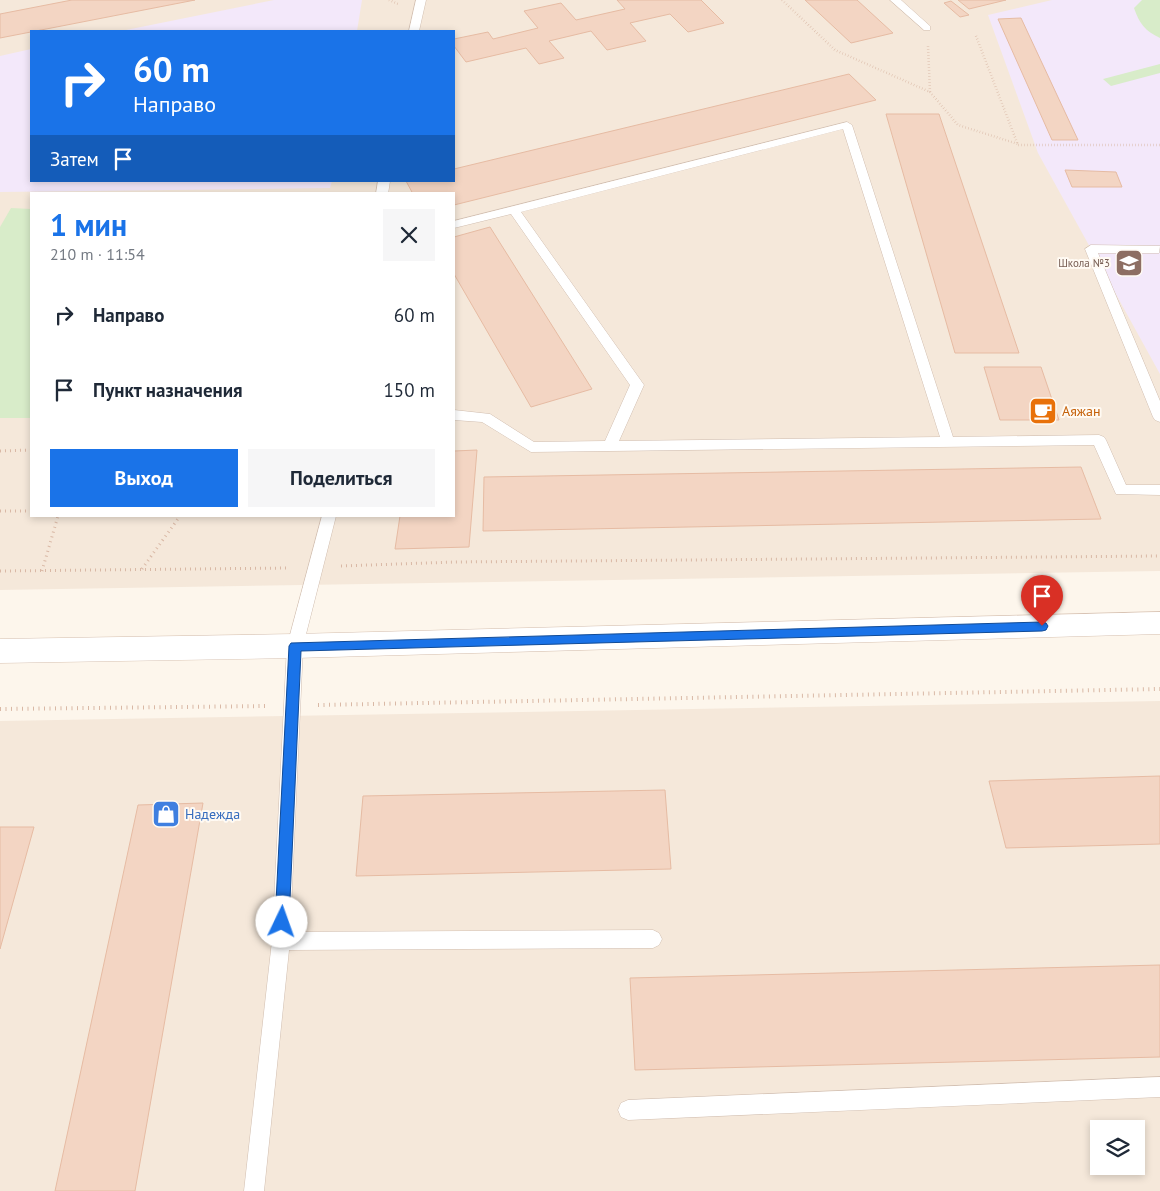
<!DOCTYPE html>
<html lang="ru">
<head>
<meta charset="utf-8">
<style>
	body { margin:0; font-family:"PT Sans",sans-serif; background:#f6f6f7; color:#1f2937; height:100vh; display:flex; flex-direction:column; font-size:19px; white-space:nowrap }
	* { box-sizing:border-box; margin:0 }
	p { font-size:16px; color:#747a83 }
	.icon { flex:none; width:28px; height:28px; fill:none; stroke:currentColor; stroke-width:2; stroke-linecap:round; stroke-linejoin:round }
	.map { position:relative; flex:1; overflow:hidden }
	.details { position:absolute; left:30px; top:192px; width:425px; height:325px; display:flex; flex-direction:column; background:#fff; border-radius:0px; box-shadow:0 2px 8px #0003 }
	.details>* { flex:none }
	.banner { position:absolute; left:30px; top:30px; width:425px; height:152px; border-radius:0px; box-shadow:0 2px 8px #0003; background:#1a73e8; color:#fff; overflow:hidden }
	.tools { position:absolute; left:1090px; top:1120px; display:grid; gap:10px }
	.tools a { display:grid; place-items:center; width:55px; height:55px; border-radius:0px; background:#fff; box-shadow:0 2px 8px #0003; font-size:25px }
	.pin { position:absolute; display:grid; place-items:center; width:42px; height:42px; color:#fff; margin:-51px -21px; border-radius:50% 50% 50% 0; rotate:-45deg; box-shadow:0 0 5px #0007 }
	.pin .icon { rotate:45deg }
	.me { position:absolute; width:55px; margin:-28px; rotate:3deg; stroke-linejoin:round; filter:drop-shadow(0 0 4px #0008) }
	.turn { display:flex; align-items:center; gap:18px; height:105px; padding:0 20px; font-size:22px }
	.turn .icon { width:65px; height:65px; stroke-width:2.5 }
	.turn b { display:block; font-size:35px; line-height:42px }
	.then { display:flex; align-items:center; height:48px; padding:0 20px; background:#0003; gap:10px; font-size:19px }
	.round { display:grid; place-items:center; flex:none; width:52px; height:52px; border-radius:0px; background:#f6f6f7 }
	.overview { display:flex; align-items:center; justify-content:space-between; height:85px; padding:0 20px }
	h1 { font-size:30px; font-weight:700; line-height:38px; color:#1a73e8 }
	.cta { display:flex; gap:10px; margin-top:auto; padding:10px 20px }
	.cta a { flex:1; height:58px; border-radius:0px; background:#1a73e8; color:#fff; font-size:20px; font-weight:700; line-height:58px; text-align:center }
	.cta a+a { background:#f6f6f7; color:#1f2937 }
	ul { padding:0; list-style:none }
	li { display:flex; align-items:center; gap:15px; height:75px; padding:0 20px }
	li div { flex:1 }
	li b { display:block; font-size:19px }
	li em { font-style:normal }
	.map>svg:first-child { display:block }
	.residential { fill:#f5e8da; fill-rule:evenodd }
	.education { fill:#f3e8fa }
	.green { fill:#d8ecc9 }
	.building { fill:#f3d5c3; stroke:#e6bba3 }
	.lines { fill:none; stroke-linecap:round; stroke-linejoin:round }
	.lane-casing { stroke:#d1beb0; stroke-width:1 }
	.secondary-casing { stroke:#d6c0b0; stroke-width:1 }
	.path-far2 { stroke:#d9b8a5; stroke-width:2.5; stroke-dasharray:0.5 2.5; stroke-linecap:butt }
	.path-far1 { stroke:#d9b8a5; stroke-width:3; stroke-dasharray:1 4; stroke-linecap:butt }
	.path { stroke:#d9b8a5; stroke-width:4; stroke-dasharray:1 4.5; stroke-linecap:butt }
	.lane { fill:#fff; fill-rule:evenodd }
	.secondary { fill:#fff; fill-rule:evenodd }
	.route { fill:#1a73e8; stroke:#114b97 }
	.labels { text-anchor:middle; stroke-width:4; stroke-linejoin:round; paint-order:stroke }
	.far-education-label { font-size:11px; fill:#785e54; stroke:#fffaf3; text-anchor:end }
	.food-label { font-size:14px; fill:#c56008; stroke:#fffaf3; text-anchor:start }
	.shop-label { font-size:14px; fill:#366cbe; stroke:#fffaf3; text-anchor:start }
</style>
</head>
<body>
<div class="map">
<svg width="1160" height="1191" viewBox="0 0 1160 1191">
	<rect width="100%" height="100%" fill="#fdf6ec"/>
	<!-- residential -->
	<g class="residential">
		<path d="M 0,0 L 1160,0 L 1160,571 L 0,590 ZM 31,31 L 454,31 L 454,181 L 31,181 ZM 31,194 L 454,194 L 454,516 L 31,516 Z"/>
		<path d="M 1160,701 L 1160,1191 L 0,1191 L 0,721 ZM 1099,1129 L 1136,1129 L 1136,1166 L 1099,1166 Z"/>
	</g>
	<!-- education -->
	<g class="education">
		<polygon points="274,0 362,0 357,31 121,31"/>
		<polygon points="1052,0 1160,0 1160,374 1038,153 988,15"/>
		<polygon points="31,49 31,181 332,181 330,188 0,192 0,56"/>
	</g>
	<!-- green -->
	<g class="green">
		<path d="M 1142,0 L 1160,0 L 1160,38 C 1145,31 1139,23 1134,8 Z"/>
		<polygon points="1160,64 1160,73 1111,86 1103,79"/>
		<polygon points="11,208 31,209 31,418 0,418 0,227"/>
	</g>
	<!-- building -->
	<g class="building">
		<polygon points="72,0 195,0 0,38 0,14"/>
		<polygon points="617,0 701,0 724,23 688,32 670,14 630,23 646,41 607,50 591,31 549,41 564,58 539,64 526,48 466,62 454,46 454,39 488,32 493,39 538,28 524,11 561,3 576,20 625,9"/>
		<polygon points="805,0 857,0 893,33 851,43"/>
		<polygon points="958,0 1006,0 969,9"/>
		<polygon points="951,1 969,15 960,17 944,3"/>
		<polygon points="1021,18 1078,140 1052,140 998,19"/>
		<polygon points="849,74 876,100 454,205 454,194 413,194 406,181 454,181 454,169"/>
		<polygon points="886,114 939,114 1019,353 955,353"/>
		<polygon points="1065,170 1116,172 1122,187 1072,187"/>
		<polygon points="490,227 592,389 531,407 454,274 454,237"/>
		<polygon points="984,367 1041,367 1059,420 1000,420"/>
		<polygon points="477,450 469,547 395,549 400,516 454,516 454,451"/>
		<polygon points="1081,467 1101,519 483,531 484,477"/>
		<polygon points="1160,776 1160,844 1006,848 989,781"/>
		<polygon points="665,790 671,869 356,876 363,796"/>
		<polygon points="203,803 135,1191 55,1191 138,805"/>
		<polygon points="0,827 34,827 0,949"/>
		<polygon points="1160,965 1160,1057 635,1070 630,978"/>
	</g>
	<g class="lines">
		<!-- lane casing -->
		<g class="lane-casing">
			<g id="lane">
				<polygon points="416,0 426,0 419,31 409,31"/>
				<polygon points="890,0 901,0 930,26 930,30 924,30"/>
				<path d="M 847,122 L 852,125 L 953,437 L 1099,435 L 1104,437 L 1106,440 L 1126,485 L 1160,485 L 1160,495 L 1116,494 L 1094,445 L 531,452 L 482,422 L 454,420 L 454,410 L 490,414 L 534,442 L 605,441 L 630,385 L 511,214 L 454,228 L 454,221 ZM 843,129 L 940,437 L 619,441 L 644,385 L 521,212 Z"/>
				<polygon points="378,181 390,181 388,194 376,194"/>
				<polygon points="1091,245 1160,246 1159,253 1098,253 1160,401 1160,422 1155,420 1153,417 1085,249"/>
				<polygon points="322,516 336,516 303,646 290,932 653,930 659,933 662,939 659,945 653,948 289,950 264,1191 244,1191 272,941 287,646"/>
				<polygon points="1160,1077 1160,1097 628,1120 621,1117 618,1110 621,1103 628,1100"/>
			</g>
		</g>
		<!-- secondary casing -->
		<g class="secondary-casing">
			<polygon id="secondary" points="1160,612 1160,634 295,658 0,663 0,639 295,634"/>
		</g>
		<!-- path-far2 -->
		<g class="path-far2">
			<polyline points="389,0 398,4"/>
			<polyline points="782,0 835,50 930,92 928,46"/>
			<polyline points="976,36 1018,145 1160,145"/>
			<polyline points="930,92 958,125 1018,144"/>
		</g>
		<!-- path-far1 -->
		<g class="path-far1">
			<polyline points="0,451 31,450"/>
			<polyline points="0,511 31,511"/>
			<polyline points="341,566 455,562 1160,556"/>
			<polyline points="142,569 180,516"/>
			<polyline points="0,571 290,568"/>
			<polyline points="42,571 58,516"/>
		</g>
		<!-- path -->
		<g class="path">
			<polyline points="318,705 1160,689"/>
			<polyline points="0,709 267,706"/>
		</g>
		<!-- lane -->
		<use href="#lane" class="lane"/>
		<!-- secondary -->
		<use href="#secondary" class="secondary"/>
	</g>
	<!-- route -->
	<polygon class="route" points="1042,622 1046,623 1048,626 1046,630 1042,631 301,651 289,922 287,926 282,928 277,926 275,922 289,646 291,643"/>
	<!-- icons -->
	<defs>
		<g id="school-square" transform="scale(1.4375)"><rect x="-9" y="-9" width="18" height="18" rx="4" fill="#8d6e63" stroke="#fffaf3"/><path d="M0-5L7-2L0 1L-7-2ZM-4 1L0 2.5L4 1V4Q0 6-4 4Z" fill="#fff"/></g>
		<g id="cafe-square" transform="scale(1.4375)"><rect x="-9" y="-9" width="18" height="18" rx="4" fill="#e8710a" stroke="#fffaf3"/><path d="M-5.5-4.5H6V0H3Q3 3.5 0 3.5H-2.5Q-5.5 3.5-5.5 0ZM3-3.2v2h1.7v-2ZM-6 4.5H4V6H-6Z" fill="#fff"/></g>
		<g id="shop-square" transform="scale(1.4375)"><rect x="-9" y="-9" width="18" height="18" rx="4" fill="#3f7fe0" stroke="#fffaf3"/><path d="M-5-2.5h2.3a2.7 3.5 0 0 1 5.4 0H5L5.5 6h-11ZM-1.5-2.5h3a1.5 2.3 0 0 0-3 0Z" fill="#fff"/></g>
	</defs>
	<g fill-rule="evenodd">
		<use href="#school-square" x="1129" y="263"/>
		<use href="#cafe-square" x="1043" y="411"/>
		<use href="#shop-square" x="166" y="814"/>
	</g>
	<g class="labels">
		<!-- far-education labels -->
		<g class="far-education-label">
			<text x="1110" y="267">Школа №3</text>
		</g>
		<!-- food labels -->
		<g class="food-label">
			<text x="1062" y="416">Аяжан</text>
		</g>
		<!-- shop labels -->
		<g class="shop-label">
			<text x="185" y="819">Надежда</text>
		</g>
	</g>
</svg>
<div class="tools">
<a><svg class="icon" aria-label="layers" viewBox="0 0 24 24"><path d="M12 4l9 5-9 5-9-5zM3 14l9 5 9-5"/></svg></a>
</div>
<div class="pin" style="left:1042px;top:626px;background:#d93025"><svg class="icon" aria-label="arrive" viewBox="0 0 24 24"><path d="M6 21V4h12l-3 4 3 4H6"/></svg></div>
<svg class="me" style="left:282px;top:922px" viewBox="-20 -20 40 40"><circle r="19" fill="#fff"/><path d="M0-13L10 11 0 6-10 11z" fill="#1a73e8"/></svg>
<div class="banner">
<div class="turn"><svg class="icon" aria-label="right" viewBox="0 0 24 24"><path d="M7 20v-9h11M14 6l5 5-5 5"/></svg><div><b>60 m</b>Направо</div></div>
<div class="then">Затем<svg class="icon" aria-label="arrive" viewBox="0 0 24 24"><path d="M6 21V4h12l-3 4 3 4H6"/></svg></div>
</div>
<section class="details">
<div class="overview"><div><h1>1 мин</h1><p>210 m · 11:54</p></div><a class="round"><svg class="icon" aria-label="close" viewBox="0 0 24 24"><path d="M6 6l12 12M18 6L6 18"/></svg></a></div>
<ul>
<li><svg class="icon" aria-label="right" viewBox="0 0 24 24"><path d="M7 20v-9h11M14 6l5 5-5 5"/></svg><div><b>Направо</b></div><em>60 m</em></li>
<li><svg class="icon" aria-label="arrive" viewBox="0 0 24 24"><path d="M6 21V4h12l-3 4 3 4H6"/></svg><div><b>Пункт назначения</b></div><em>150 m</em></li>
</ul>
<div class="cta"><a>Выход</a><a>Поделиться</a></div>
</section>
</div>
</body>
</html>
